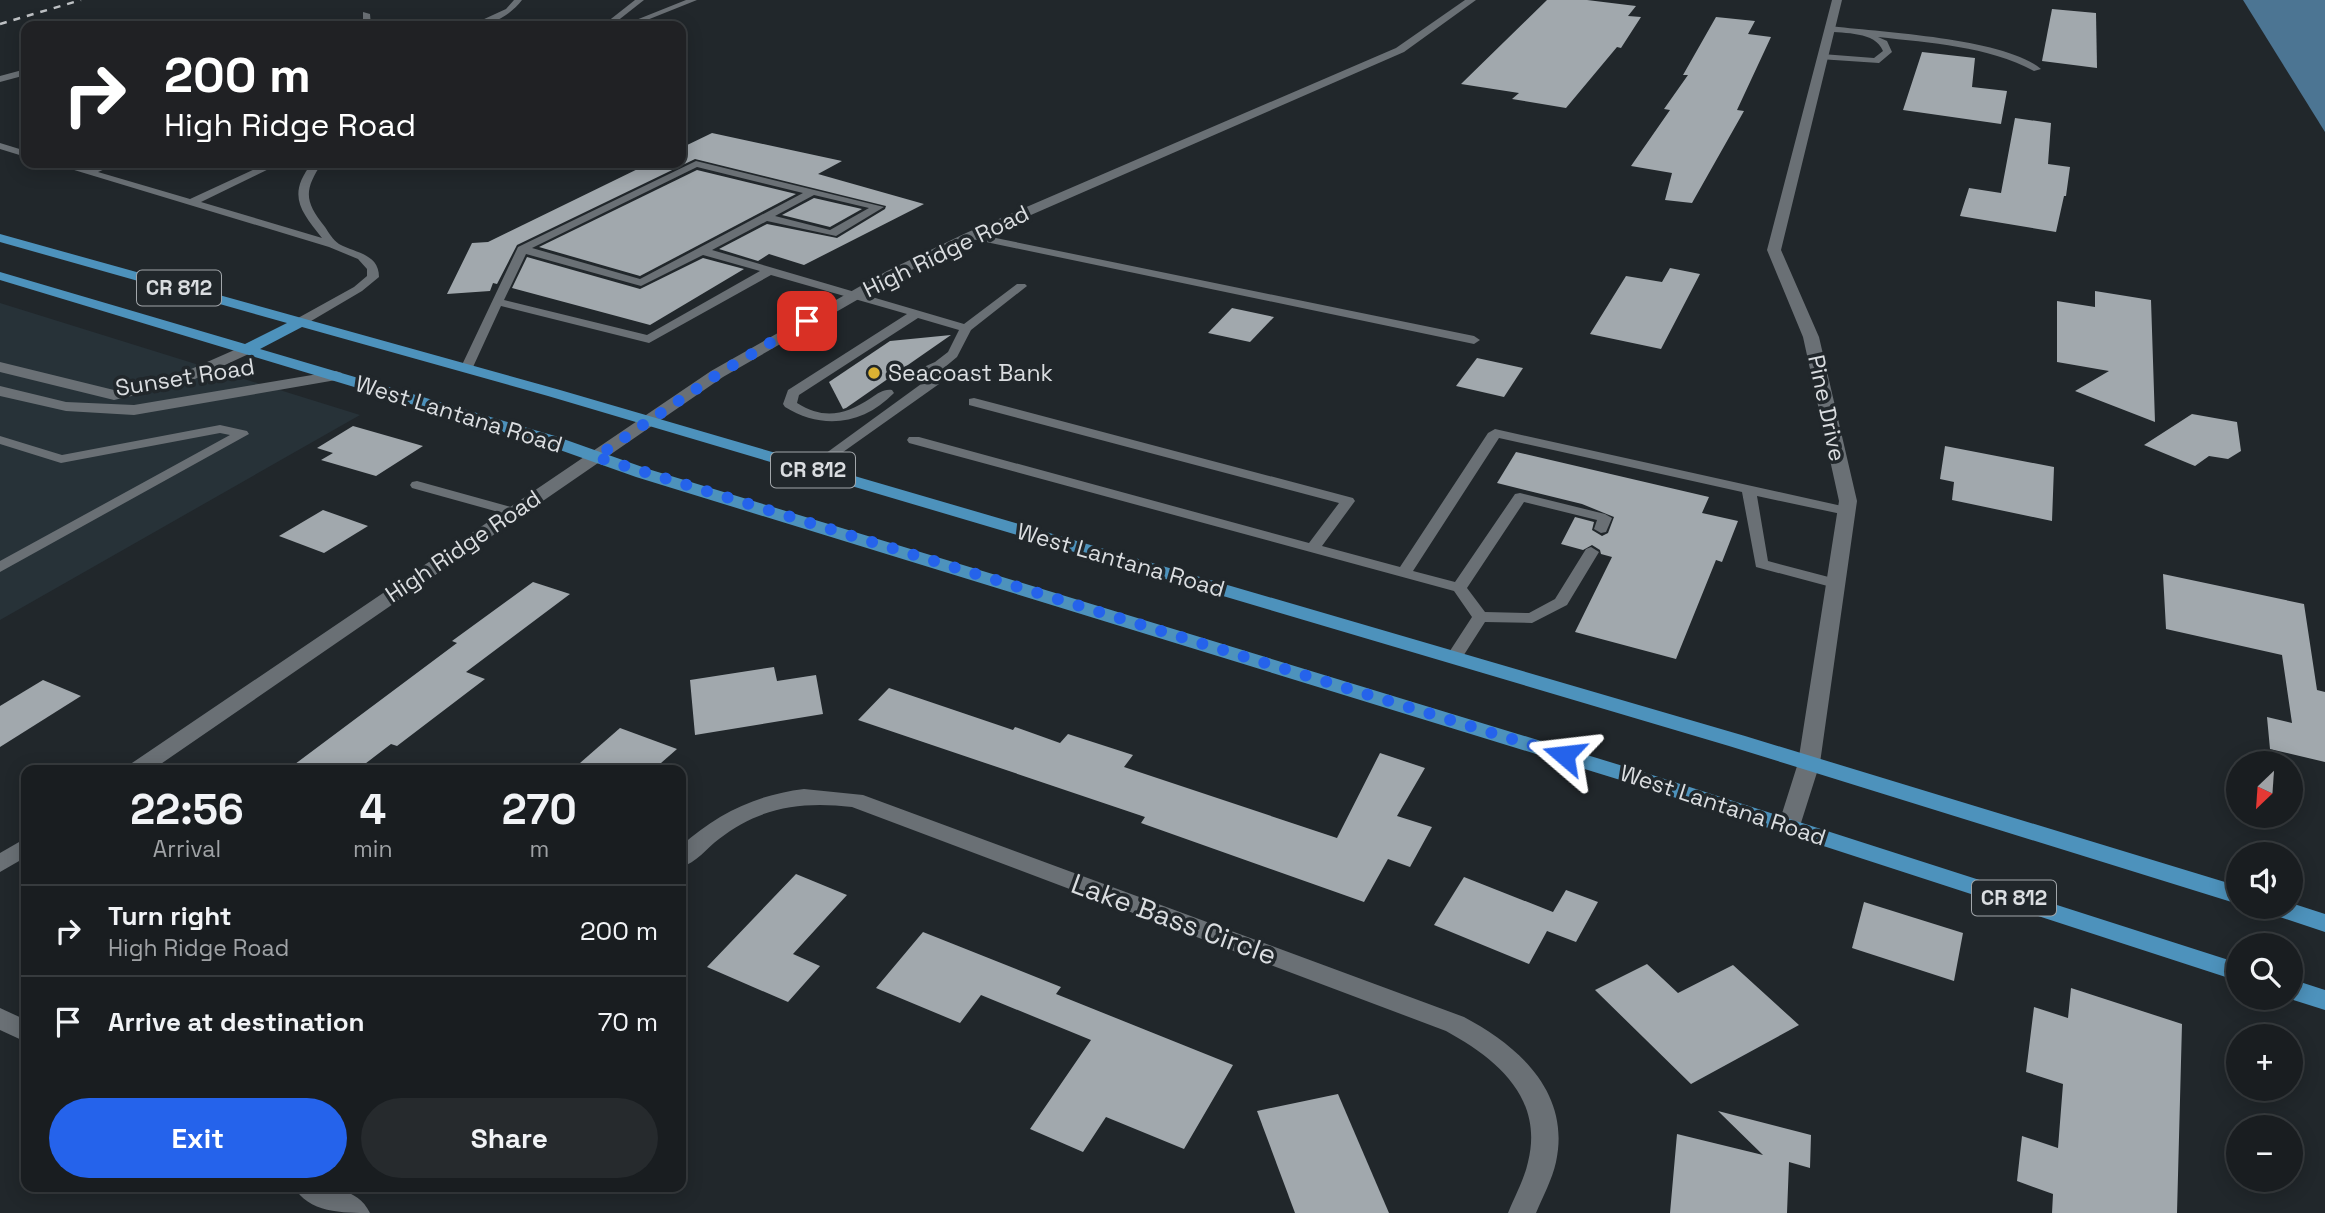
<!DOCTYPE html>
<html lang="en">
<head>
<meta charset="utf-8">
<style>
	body { margin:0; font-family:"Space Grotesk",sans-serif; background:#262a2d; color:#f1f3f6; height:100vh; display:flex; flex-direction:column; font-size:26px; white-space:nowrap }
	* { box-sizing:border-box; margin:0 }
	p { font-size:23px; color:#9fa2a5 }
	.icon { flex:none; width:38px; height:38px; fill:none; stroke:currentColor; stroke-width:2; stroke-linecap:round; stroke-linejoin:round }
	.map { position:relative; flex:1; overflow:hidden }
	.side { position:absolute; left:21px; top:765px; width:665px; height:427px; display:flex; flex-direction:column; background:#191d20; border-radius:14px; box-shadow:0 4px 18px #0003,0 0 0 2px #373b3e }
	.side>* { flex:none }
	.hud { position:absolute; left:21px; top:21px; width:665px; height:147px; border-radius:14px; box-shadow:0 4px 18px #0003,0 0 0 2px #373b3e; background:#202124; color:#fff; overflow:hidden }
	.needle { width:46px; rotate:205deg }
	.fabs { position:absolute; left:2226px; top:751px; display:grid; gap:14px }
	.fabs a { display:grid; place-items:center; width:77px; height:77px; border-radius:50%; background:#191d20; box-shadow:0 4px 18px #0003,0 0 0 2px #373b3e; font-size:35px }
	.pin { position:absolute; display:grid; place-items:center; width:60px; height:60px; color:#fff; margin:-30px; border-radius:14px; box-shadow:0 4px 10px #0006 }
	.me { position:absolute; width:77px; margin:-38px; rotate:287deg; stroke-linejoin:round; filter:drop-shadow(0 0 5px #0008) }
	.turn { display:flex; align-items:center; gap:24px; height:147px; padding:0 28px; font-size:32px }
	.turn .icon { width:91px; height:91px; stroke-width:2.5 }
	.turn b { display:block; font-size:49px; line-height:60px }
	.eta { display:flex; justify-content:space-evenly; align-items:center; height:119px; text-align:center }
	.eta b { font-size:42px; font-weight:700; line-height:49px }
	.cta { display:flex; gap:14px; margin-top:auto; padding:14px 28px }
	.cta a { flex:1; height:80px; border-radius:42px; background:#2563eb; color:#fff; font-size:28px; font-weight:700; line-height:80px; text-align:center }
	.cta a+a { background:#262a2d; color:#f1f3f6 }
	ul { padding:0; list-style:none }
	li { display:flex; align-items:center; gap:21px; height:91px; padding:0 28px; border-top:2px solid #373b3e }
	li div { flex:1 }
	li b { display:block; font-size:26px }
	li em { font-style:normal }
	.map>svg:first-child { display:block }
	.built { fill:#273238 }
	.water { fill:#4c7593 }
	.building { fill:#a1a8ad }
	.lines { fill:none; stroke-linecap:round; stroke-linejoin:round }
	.service { fill:#6a7075; fill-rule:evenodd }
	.minor { fill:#6a7075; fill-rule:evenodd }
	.tertiary { fill:#6a7075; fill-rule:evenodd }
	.primary { fill:#4d92bc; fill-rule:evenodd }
	.rail { stroke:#bec1c4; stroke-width:2.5; stroke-dasharray:7 7; stroke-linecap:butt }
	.route { stroke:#2563eb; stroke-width:12; stroke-dasharray:0 21.6 }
	.poi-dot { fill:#dbb233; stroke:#21272b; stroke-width:2.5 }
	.labels { text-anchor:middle; stroke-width:7; stroke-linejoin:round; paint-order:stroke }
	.shield { fill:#21272b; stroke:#a2a6aa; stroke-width:2 }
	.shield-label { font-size:21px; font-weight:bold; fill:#dadde0 }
	.street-label { font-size:23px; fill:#dadde0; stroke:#21272b }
	.poi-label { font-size:23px; fill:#dadde0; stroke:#21272b; text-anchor:start }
	.near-street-label { font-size:28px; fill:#dadde0; stroke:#21272b }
</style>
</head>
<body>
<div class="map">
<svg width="2325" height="1213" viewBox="0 0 2325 1213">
	<rect width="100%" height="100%" fill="#21272b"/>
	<!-- built -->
	<polygon class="built" points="0,303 360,415 0,620"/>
	<!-- water -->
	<polygon class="water" points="2243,0 2325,0 2325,132"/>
	<!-- building -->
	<g class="building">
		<polygon points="1547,0 1587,0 1636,6 1628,16 1641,17 1621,48 1617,47 1566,108 1512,99 1519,93 1461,84"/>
		<polygon points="2052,9 2096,13 2097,68 2042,61"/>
		<polygon points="1716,17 1755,21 1748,34 1771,37 1737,110 1744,111 1692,203 1665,200 1672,173 1631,166 1670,110 1664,109 1688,75 1683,75"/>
		<polygon points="1922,52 1975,58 1972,87 2007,91 2001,124 1903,110"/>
		<polygon points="2015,118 2051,123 2048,164 2070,167 2066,196 2064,196 2056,232 1960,216 1969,188 2001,193"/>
		<polygon points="712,133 842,161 818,174 924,204 804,265 769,254 758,261 719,249 767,224 837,238 885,209 886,206 695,159 517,245 497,284 493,283 490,291 447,294 472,243 488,242 650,163 681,163 681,148"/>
		<polygon points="697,170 796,194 640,276 539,247"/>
		<polygon points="814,198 862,209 830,227 782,215"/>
		<polygon points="527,257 640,289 703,258 744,269 650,325 512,288"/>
		<polygon points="1670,268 1700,274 1661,349 1590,334 1626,276 1662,282"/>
		<polygon points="2095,291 2151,300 2155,422 2075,391 2109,371 2057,362 2057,301 2095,307"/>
		<polygon points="1232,308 1274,317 1250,342 1208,333"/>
		<polygon points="951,335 846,408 843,409 829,382 890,341"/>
		<polygon points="1477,358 1523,368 1504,397 1456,386"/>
		<polygon points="2192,414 2237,422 2241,451 2228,459 2209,456 2195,466 2144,445"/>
		<polygon points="353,426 423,446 376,476 321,460 333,453 317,448"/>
		<polygon points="1945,446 2054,467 2052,521 1952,500 1954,482 1940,479"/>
		<polygon points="1516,452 1709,497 1702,513 1738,521 1722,562 1716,560 1676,659 1575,632 1612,557 1601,554 1600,550 1592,545 1583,550 1561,544 1575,517 1594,522 1592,530 1602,536 1608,533 1614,517 1582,504 1497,483"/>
		<polygon points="323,510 368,526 324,553 279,536"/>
		<polygon points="2163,574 2304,604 2317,690 2325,692 2325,762 2270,749 2267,717 2292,723 2282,655 2166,629"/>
		<polygon points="533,582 570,594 466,672 485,679 397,746 391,744 357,770 287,770 457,643 452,641"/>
		<polygon points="774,667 777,681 816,675 823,714 695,735 690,680"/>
		<polygon points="43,680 81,696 0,747 0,706"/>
		<polygon points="889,688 1013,730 1015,727 1060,743 1068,734 1133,755 1124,767 1337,838 1380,753 1425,768 1397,816 1432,827 1410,867 1388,859 1364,902 1141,823 1145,817 858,720"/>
		<polygon points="620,728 677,749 653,770 572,770"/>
		<polygon points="796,874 847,895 793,954 820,966 788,1002 707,967"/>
		<polygon points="1464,877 1553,912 1566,890 1598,902 1576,942 1547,931 1529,964 1434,925"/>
		<polygon points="1864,902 1963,933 1954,981 1852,948"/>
		<polygon points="923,932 1061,987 1056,994 1233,1065 1184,1149 1106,1117 1083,1152 1030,1129 1091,1040 981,995 960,1023 876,988"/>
		<polygon points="1647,964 1678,993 1733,965 1799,1025 1691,1084 1595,990"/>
		<polygon points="2071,988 2182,1024 2177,1213 2052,1213 2053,1194 2017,1181 2022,1136 2058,1148 2063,1084 2026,1072 2034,1007 2068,1018"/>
		<polygon points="1338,1094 1389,1213 1295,1213 1257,1111"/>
		<polygon points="1718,1111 1811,1135 1810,1168 1789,1162 1787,1213 1670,1213 1677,1134 1763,1155"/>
	</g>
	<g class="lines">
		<!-- service -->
		<g class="service">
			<path d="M 514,0 L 522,0 C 510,16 489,27 469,26 L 506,9 Z"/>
			<polygon points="635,0 644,0 611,26 602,26"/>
			<polygon points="686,0 697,0 632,26 621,26"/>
			<polygon points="363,12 370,14 371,26 363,26"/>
			<path d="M 1829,26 C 1880,32 2004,38 2041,69 L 2034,71 C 1987,46 1931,43 1878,37 L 1887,41 L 1892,52 L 1879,63 L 1819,59 L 1819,55 L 1822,54 L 1874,58 L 1883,51 C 1875,31 1845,34 1826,31 L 1825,29 Z"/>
			<polygon points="26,69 26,75 0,82 0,76"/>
			<polygon points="0,143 26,151 26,157 0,149"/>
			<path d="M 696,161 L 884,207 L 836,236 L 767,221 L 712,250 L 964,324 L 1017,284 L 1025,284 L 1027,286 L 971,330 L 957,357 L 945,367 L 939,384 L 812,474 L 805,470 L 807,467 L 928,379 L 930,373 L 912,379 L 906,375 L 935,362 L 948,352 L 959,330 L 918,318 L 799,395 L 797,403 C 824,420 845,415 871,398 C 879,393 883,389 892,390 L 894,393 C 863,425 822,430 785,407 L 783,404 L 788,390 L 907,314 L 771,275 L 649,343 L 501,306 L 473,367 L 467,371 L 463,370 L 461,367 L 518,247 ZM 697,167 L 803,193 L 640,279 L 532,248 ZM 814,195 L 869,208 L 830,230 L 775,216 ZM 526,254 L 641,286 L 703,255 L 760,271 L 647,335 L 504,300 Z"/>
			<path d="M 51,163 C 63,162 73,167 85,168 C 95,170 108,163 119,163 L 98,172 L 190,199 L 268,163 L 281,163 L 201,202 L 322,238 C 300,210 287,195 312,163 L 322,163 C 304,190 304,201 325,227 C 329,233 333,240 339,244 C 356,253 379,254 379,277 L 362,291 L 306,324 L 298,324 L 298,318 L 354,287 L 367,276 L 367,269 L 358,259 L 329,247 Z"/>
			<polygon points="971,233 1474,336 1480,340 1474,344 967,238 967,234"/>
			<polygon points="974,398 1353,498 1355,501 1322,546 1400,567 1488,433 1495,429 1851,508 1853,511 1846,515 1757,496 1768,561 1840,580 1843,583 1835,588 1756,567 1742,492 1499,438 1413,571 1455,582 1515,494 1520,493 1605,514 1612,518 1606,532 1601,533 1594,529 1597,520 1524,502 1467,588 1485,612 1529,613 1555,599 1586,549 1591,547 1599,552 1567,605 1532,623 1485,622 1460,661 1454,662 1446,657 1472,617 1454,591 909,443 907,440 909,437 919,437 1309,543 1339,503 969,405 969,399"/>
			<polygon points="220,425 247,431 249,434 0,572 0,561 230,435 220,433 61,463 0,444 0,436 62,455"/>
			<polygon points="417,481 518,509 520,512 513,516 412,488 410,485 412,482"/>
		</g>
		<!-- minor -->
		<g class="minor">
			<polygon points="1832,0 1842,0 1781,250 1819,337 1857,501 1820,763 1800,826 1797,832 1781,832 1778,826 1798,763 1839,501 1803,337 1767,250"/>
			<polygon points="248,344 253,346 253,352 184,384 114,400 0,372 0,362 114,390 173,377"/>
			<polygon points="336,371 342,373 342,379 134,415 66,411 0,396 0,386 66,402 134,405"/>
			<path d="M 804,789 L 863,795 L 1464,1017 C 1519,1046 1571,1093 1556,1162 C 1552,1180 1543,1196 1536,1213 L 1508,1213 C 1515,1196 1524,1180 1528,1162 C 1544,1098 1497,1059 1446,1031 L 852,807 C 802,801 760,807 719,839 C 707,848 696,863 681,867 L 681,846 C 717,814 755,795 804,789 Z"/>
			<polygon points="0,1008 26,1020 26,1042 0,1030"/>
			<path d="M 294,1186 C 321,1186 357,1185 370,1213 C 344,1213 307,1213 294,1186 Z"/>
		</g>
		<!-- tertiary -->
		<g class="tertiary">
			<polygon points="1465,0 1476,0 1404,52 976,239 897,277 723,377 152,770 126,770 129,765 711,371 887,271 966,233 1396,48"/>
			<polygon points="26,838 26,857 0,872 0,853"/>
		</g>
		<!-- primary -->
		<g class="primary">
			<polygon points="0,234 560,390 1745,736 2238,886 2238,904 1729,746 548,396 302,327 260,349 555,436 648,469 1646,773 2238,963 2238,981 1630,783 636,477 543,444 0,280 0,272 245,344 287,323 0,242"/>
			<polygon points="2291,903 2325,914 2325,932 2265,912 2261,906 2291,906"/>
			<polygon points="2291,979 2325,990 2325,1010 2287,998 2291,998"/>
		</g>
		<!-- rail -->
		<polyline class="rail" points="0,24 81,0"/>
	</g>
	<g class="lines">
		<!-- route -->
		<polyline class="route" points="807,321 718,374 596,457 1564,755"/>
	</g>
	<!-- markers -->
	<circle class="poi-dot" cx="874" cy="373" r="7"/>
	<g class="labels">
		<!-- shield labels -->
		<g class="shield">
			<rect x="137" y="270.5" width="84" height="35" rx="5"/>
			<rect x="771" y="452.5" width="84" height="35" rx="5"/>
			<rect x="1972" y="880.5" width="84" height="35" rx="5"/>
		</g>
		<g class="shield-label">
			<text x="179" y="295">CR 812</text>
			<text x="813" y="477">CR 812</text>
			<text x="2014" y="905">CR 812</text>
		</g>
		<!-- street labels -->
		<g class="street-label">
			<text transform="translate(946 251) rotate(-26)" y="8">High Ridge Road</text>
			<text transform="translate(185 377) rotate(-9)" y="8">Sunset Road</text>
			<text transform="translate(1827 408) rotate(78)" y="8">Pine Drive</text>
			<text transform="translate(459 414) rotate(17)" y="8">West Lantana Road</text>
			<text transform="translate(463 546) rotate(-34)" y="8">High Ridge Road</text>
			<text transform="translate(1121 560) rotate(16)" y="8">West Lantana Road</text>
			<text transform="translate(1723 805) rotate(18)" y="8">West Lantana Road</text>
		</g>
		<!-- poi labels -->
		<g class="poi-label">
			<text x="888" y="381">Seacoast Bank</text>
		</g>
		<!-- near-street labels -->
		<g class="near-street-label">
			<text transform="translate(1174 919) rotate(20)" y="10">Lake Bass Circle</text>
		</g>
	</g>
</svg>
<div class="fabs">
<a><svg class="needle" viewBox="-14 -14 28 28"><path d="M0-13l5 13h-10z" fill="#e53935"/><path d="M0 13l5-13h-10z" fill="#9fa2a5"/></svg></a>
<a><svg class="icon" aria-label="sound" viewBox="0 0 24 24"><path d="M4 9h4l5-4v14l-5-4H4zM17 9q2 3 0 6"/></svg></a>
<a><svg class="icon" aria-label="search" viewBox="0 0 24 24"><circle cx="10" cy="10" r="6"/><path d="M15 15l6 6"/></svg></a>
<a>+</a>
<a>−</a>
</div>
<div class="pin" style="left:807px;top:321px;background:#d93025"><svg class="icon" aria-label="arrive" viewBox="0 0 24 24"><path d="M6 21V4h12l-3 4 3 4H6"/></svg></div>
<svg class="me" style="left:1564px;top:755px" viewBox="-20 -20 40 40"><path d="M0-17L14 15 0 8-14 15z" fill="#2563eb" stroke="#fff" stroke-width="4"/></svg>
<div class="hud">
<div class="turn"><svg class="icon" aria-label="right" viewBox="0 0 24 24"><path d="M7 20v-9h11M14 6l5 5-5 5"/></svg><div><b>200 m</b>High Ridge Road</div></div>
</div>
<section class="side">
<div class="eta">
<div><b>22:56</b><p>Arrival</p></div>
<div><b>4</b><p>min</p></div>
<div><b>270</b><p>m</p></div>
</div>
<ul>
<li><svg class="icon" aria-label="right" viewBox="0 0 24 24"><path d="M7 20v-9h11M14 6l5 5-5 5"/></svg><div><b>Turn right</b><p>High Ridge Road</p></div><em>200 m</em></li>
<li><svg class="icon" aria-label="arrive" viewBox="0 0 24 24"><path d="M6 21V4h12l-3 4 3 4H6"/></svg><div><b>Arrive at destination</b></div><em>70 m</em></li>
</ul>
<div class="cta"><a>Exit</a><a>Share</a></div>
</section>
</div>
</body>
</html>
